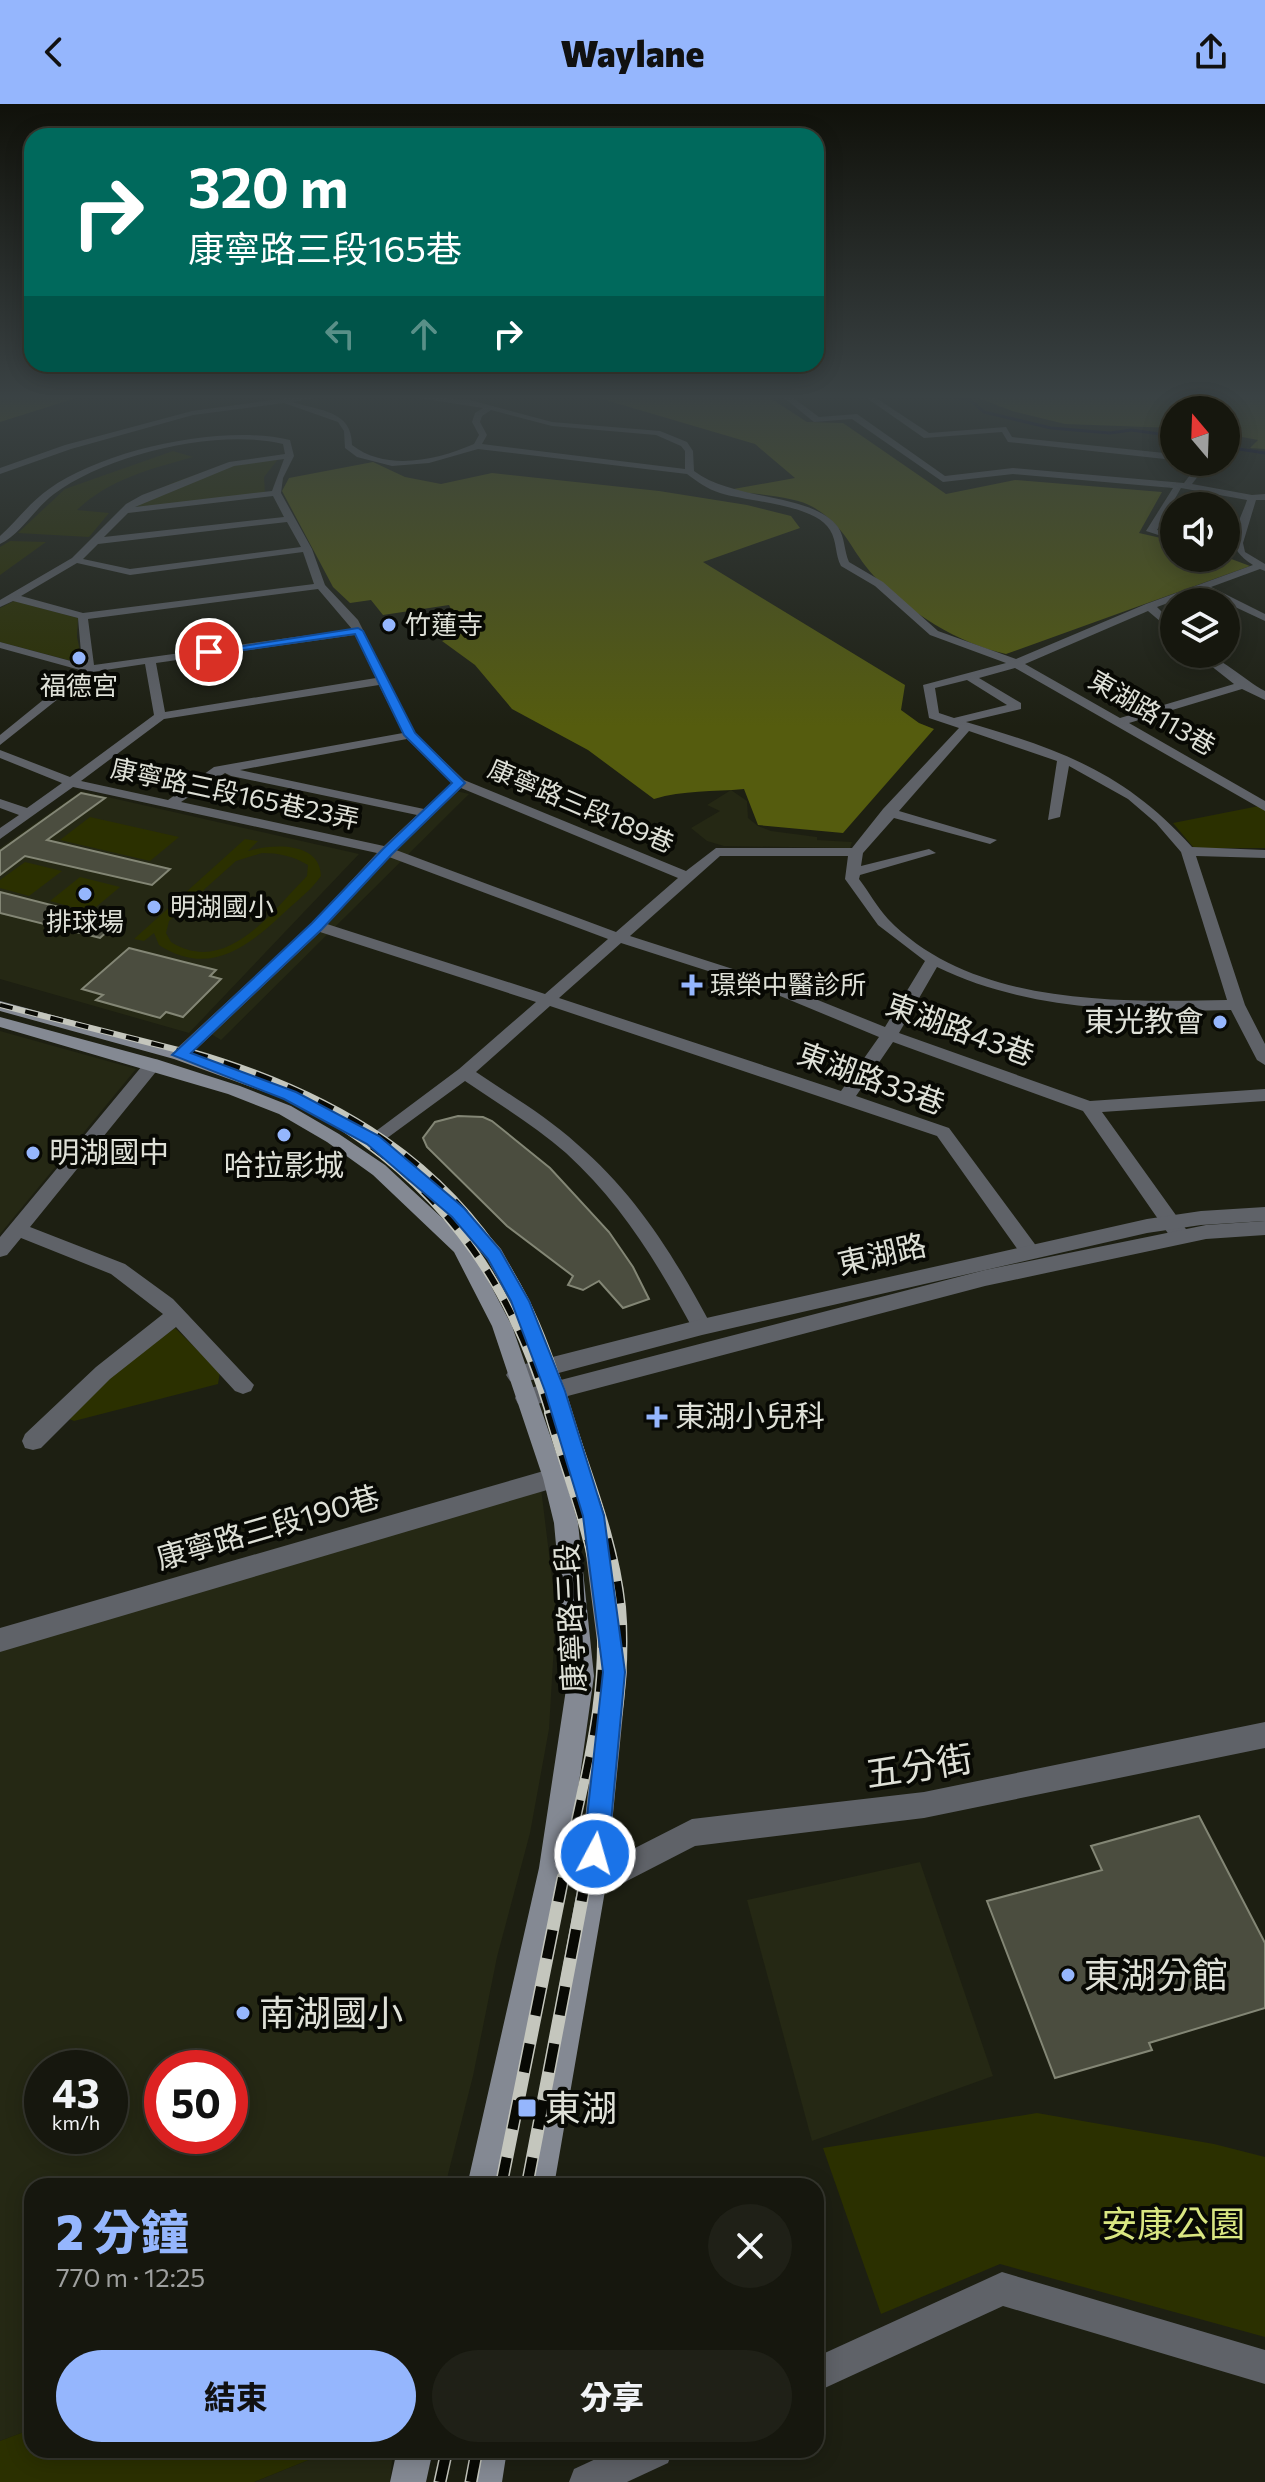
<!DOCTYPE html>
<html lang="zh-TW">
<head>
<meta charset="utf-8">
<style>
	body { margin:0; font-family:Commissioner,"Noto Sans TC",sans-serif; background:#1f2017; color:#f1f3f6; height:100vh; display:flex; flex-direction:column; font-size:30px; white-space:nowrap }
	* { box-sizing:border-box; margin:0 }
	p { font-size:26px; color:#9e9f9e }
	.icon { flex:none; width:44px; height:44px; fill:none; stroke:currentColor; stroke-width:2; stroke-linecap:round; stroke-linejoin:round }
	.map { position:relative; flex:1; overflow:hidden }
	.sheet { position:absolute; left:24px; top:2074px; width:800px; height:280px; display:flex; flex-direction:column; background:#16170e; border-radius:24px; box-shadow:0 4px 20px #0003,0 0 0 2px #35362e }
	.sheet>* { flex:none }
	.guide { position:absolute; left:24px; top:24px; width:800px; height:244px; border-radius:24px; box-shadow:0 4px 20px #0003,0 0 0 2px #35362e; background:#00695c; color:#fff; overflow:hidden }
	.needle { width:52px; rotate:341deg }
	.controls { position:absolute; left:1160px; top:292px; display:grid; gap:16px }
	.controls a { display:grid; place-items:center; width:80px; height:80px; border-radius:50%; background:#16170e; box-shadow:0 4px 20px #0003,0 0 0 2px #35362e; font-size:40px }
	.speed { position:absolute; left:24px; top:1946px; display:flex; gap:16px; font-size:40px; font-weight:700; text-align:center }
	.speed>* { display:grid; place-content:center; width:104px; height:104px; border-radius:50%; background:#16170e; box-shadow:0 4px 20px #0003,0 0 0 2px #35362e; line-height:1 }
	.speed small { font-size:20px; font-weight:400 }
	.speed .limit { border:12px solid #d22; background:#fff; color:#111 }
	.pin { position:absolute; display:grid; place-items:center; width:68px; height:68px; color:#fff; margin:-34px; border:4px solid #fff; border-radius:50%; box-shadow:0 2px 8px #0007 }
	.me { position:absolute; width:88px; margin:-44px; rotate:6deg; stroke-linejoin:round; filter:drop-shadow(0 0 6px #0008) }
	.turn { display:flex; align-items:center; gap:28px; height:168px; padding:0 32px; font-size:36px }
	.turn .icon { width:104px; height:104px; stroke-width:2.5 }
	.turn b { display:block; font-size:56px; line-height:68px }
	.lanes { display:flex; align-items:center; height:76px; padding:0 32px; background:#0003; justify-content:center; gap:40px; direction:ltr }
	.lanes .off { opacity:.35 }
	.round { display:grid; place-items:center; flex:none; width:84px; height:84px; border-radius:42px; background:#1f2017 }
	.summary { display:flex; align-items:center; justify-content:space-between; height:136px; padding:0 32px }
	h1 { font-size:48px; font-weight:800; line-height:60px; color:#95b6fd }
	.button { display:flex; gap:16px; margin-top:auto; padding:16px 32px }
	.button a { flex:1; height:92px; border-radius:48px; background:#95b6fd; color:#111; font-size:32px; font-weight:800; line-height:92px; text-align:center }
	.button a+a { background:#1f2017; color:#f1f3f6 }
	header { display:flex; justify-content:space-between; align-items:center; height:104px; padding:0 32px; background:#95b6fd; color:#111; font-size:36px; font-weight:800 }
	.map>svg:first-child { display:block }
	.built { fill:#252814; fill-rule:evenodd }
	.green { fill:#2b3000; fill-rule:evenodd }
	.forest { fill:#555c0e }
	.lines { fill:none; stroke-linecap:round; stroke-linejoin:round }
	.stream { stroke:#01002d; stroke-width:3 }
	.building { fill:#4b4d3f; stroke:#838675; stroke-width:2 }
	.minor { fill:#5f6268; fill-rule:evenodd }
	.tertiary { fill:#5f6268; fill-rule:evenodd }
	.secondary { fill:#848993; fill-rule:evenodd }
	.rail-far3-casing { stroke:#c4c6bd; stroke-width:6 }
	.rail-far2-casing { stroke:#c4c6bd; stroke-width:9 }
	.rail-far1-casing { stroke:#c4c6bd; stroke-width:10 }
	.rail-casing { stroke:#c4c6bd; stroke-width:13 }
	.rail-far3 { stroke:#080904; stroke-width:4; stroke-dasharray:13; stroke-linecap:butt }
	.rail-far2 { stroke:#080904; stroke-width:6; stroke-dasharray:17; stroke-linecap:butt }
	.rail-far1 { stroke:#080904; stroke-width:7; stroke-dasharray:22; stroke-linecap:butt }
	.rail { stroke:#080904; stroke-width:10; stroke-dasharray:29; stroke-linecap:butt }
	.route { fill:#1a73e8; stroke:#114b97; stroke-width:2 }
	.poi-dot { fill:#95b6fd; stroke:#080904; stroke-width:3 }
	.labels { text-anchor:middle; stroke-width:8; stroke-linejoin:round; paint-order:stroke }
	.far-poi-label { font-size:26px; fill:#dee0d7; stroke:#080904; text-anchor:start }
	.far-street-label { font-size:26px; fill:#dee0d7; stroke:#080904 }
	.poi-label { font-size:30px; fill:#dee0d7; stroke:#080904; text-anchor:start }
	.street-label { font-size:30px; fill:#dee0d7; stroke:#080904 }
	.near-street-label { font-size:36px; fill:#dee0d7; stroke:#080904 }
	.near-poi-label { font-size:36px; fill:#dee0d7; stroke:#080904; text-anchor:start }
	.near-park-label { font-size:36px; fill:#d9e681; stroke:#080904 }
</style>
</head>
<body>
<header><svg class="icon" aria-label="back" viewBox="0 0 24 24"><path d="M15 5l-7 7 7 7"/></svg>Waylane<svg class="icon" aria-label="share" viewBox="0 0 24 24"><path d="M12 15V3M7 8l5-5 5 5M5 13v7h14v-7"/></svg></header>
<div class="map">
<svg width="1265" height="2378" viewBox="0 0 1265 2378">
	<rect width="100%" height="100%" fill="#1d1f12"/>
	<!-- built -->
	<g class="built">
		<polygon points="447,685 469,690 221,936 203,925"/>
		<polygon points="731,686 747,697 748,714 758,722 771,727 817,733 817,736 852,738 850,744 724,742 707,737 691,724 720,707 707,701"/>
		<polygon points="81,687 359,750 189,929 0,875 0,744"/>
		<polygon points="0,927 136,965 0,1130"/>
		<path d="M 541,1384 L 556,1507 L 549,1625 L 530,1729 L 497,1853 L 473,1972 L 445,2082 L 32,2082 L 32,2325 L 0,2337 L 0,1545 ZM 42,1964 L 110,1964 L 110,2032 L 42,2032 ZM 162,1964 L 230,1964 L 230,2032 L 162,2032 Z"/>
		<polygon points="920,1758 993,1972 812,2037 747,1796"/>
		<polygon points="333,2346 393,2346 390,2378 254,2378"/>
	</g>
	<!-- green -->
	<g class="green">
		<path d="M 173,347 L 193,353 C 151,365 109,375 77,406 L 109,409 L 89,433 L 18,429 L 65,385 Z"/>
		<path d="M 279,354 L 264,373 L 265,390 L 142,403 L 133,402 C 173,370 229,361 279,354 Z"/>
		<polygon points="10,437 46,438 0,471 0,443"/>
		<polygon points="14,497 78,514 77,533 83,560 0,538 0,504"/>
		<polygon points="1259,702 1265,706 1265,744 1194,744 1173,719"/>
		<polygon points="90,713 179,733 150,757 60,736"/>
		<path d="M 245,735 L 258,737 L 248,747 C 272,740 320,737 321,772 C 312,785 298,796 286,807 C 249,842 210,874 159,841 L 154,829 L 144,837 L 134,835 ZM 262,749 C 279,749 293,752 308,761 L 307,772 C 272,807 227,873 171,838 L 166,829 L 169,817 L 236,757 Z"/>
		<polygon points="25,758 62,767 29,792 0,784 0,776"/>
		<polygon points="80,773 120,783 90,808 50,797"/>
		<polygon points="175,1224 220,1268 218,1280 74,1317 67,1314 107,1274"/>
		<polygon points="1037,2009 1214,2040 1265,2053 1265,2233 1000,2160 881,2210 823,2044"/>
		<polygon points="32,2325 32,2346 333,2346 254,2378 0,2378 0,2337"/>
	</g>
	<!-- forest -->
	<g class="forest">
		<polygon points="0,290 89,290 0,318"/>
		<path d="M 585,290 L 764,290 L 807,318 L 843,319 L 946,390 L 1015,376 L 1162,388 L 1139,429 L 1174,437 L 1174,454 L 1226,453 L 1250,462 L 1006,550 C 959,540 907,507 874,472 C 850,446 847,423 813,403 C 795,392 750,390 728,386 L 795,374 L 755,340 Z"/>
		<polygon points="968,290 1265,290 1265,345 1250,344 1258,336 1226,330 1226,306 1174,306 1174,324 1065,320 1012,307"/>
		<path d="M 373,358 L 405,373 L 441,380 L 492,369 L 659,387 L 747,401 L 791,412 L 800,424 L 703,458 L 905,581 L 901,606 L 919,619 L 934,625 L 843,729 L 758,721 L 744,685 C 713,688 683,686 654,695 L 588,646 L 512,605 L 475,561 L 442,537 L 463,529 L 449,501 L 383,511 L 371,496 L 350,499 L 333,483 L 282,387 L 289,374 Z"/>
	</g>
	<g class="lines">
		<!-- stream -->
		<g class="stream">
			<polyline points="939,290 970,296 984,308 1051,324 1110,329 1131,326 1174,332"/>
			<polyline points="1226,335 1239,345 1265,349"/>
		</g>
	</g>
	<!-- building -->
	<g class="building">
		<polygon points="81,689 105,694 47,736 170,765 152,781 25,752 0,771 0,747"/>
		<polygon points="0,788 98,813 118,818 100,834 0,809"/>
		<polygon points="129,844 216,866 210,872 221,875 183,913 166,908 160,914 96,896 103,891 82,885"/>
		<polygon points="458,1012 483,1013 492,1017 550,1064 609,1128 633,1163 649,1195 623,1204 599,1177 583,1186 568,1181 573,1172 507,1122 427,1043 423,1034 435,1018"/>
		<polygon points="1199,1712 1265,1839 1265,1904 1149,1939 1152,1946 1055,1974 987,1797 1102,1766 1091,1742"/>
	</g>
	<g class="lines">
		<!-- minor -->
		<g class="minor">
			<path d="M 315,290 L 337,290 L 292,298 C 320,307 352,306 352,341 C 387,368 437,356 474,340 L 479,331 L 472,318 L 475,309 L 483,304 L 393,290 L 470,296 L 552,318 L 660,327 L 687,338 L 693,347 L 694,367 C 733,397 813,389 838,423 C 845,433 844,447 849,458 L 883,478 L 938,527 L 1016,555 L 1146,500 L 1253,461 C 1221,441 1237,426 1247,396 L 1181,384 L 1157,426 L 1174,430 L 1174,436 L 1146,427 L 1173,384 L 1013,370 L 943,378 L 852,315 L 814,318 L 779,290 L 788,290 L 819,313 L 857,310 L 945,372 L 1013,364 L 1184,379 L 1200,358 L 1209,358 L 1192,380 L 1252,391 L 1265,390 L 1265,396 L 1256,396 L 1243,439 L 1245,448 L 1265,460 L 1265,467 L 1260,465 L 1211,483 L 1265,510 L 1265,517 L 1201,487 L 1157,503 L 1174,520 L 1174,529 L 1148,507 L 1025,560 L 1120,614 L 1234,580 L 1196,550 C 1221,550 1243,576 1265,587 L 1265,596 L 1242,585 L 1129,619 L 1265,697 L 1265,707 L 1015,564 L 979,574 L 1021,599 L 1021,605 L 966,618 C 1059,645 1125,668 1192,743 L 1265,746 L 1265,754 L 1196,752 L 1245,901 L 1265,940 L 1265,961 L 1257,956 L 1231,906 C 1132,908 1028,907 937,863 L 899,929 L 1090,997 L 1265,985 L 1265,997 L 1102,1008 L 1188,1128 L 1191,1133 L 1188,1138 L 1174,1138 L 1083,1007 L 893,938 L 856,992 L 949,1024 L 1037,1143 L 1040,1148 L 1037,1153 L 1023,1153 L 937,1032 L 550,902 L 476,968 C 510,991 546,1012 577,1040 C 636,1090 676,1155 712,1223 L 709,1229 L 695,1229 C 660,1163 622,1100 566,1049 C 535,1022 499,1000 465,977 L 379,1040 L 367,1040 L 364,1036 L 459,965 L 536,898 L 320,828 L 186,955 L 174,955 L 172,951 L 174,947 L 312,819 L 377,749 L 73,683 L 0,735 L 0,724 L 19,711 L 0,704 L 0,695 L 27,704 L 62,679 L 0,654 L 0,646 L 70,673 L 154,611 L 145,560 L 92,568 L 0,641 L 0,631 L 80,566 L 0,544 L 0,538 L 82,560 L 78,514 L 13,497 L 0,503 L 0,496 L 72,454 L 126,400 L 142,391 L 229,358 L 285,350 L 283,340 C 219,324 107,350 54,390 C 35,404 21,430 0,440 L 0,432 C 17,417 30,398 49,385 C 105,345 223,320 290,336 L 294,352 L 283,374 L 281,389 L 312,445 L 325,481 L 358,516 L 415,629 L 464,676 L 686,767 L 716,744 L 852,744 L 883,705 L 959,624 L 929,614 L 923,581 L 1006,559 L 930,531 L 875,482 L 841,462 C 835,451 837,437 830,426 C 815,400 748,398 720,389 C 707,385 698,378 687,370 L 478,345 L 429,359 L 392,362 L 357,353 L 345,344 L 344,327 L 338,318 L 284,299 L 193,311 L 71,345 L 0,370 L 0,364 L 65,341 L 192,307 ZM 491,306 L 552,322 L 656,331 L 681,342 L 685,347 L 685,365 L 482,340 L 487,331 L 480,318 L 482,312 ZM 284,355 L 272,387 L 135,403 L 234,362 ZM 273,392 L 284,413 L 104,433 L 128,409 ZM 287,418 L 301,443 L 130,465 L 83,455 L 98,440 ZM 303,448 L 314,480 L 83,509 L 21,492 L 77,459 L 130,471 ZM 318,485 L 352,525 L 94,561 L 88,515 ZM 355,531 L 376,574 L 165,608 L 156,559 ZM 967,576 L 1007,601 L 954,614 L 939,609 L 935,584 ZM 379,581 L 403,629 L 214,663 L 168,696 L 81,677 L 164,615 ZM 969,627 L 1057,657 L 1048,716 L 1060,713 L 1069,662 L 1128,695 L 1156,719 L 1181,748 L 1227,896 C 1116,898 972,902 888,815 C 877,803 869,788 859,775 L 860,771 L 936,749 L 929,745 L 861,762 L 863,749 L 894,714 L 990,740 L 997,736 L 899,707 ZM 407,635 L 452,679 L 424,705 L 240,666 ZM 225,669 L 231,672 L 417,711 L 384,742 L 181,698 ZM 461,684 L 678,774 L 616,828 L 396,746 ZM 720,752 L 848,752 L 845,775 L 878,821 L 925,857 L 885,923 L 773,878 L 630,832 ZM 389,753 L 608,835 L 545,890 L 327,820 ZM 621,839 L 761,884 L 879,933 L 841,987 L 559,894 Z"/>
			<polygon points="861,290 870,290 929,329 1006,323 1012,333 1174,350 1174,356 1008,338 1002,328 924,334"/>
			<polygon points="153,955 159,956 161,960 159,964 30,1123 125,1160 173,1195 254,1281 251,1287 243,1290 235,1287 176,1223 110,1275 41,1344 33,1346 25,1344 22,1337 25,1330 96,1263 163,1210 111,1170 21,1134 7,1151 0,1153 0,1133 147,956"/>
			<polygon points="554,1364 562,1367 565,1374 562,1381 554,1384 0,1548 0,1524"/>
			<polygon points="1265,1618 1265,1644 924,1714 695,1742 592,1795 582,1791 578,1781 582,1771 692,1715 924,1688"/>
			<polygon points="1002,2168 1265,2246 1265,2280 1003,2202 816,2288 816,2253"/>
			<polygon points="615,2346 673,2346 668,2359 627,2378 569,2378 574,2365"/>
		</g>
		<!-- tertiary -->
		<g class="tertiary">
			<polygon points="1265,1103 1265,1117 1201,1121 1147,1129 702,1231 517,1280 510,1277 506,1271 510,1265 517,1262 702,1215 1147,1115 1201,1107"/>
			<polygon points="1265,1117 1265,1131 1206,1135 985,1182 526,1303 518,1300 515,1294 518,1288 526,1285 985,1166 1206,1121"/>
		</g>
		<!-- secondary -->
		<g class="secondary">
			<polygon points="0,897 186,947 296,987 379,1032 465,1104 501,1145 530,1197 566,1287 605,1412 627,1568 606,1781 554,2082 522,2082 578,1781 601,1568 581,1412 544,1287 510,1197 487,1155 451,1114 367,1040 284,995 174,955 0,907"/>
			<polygon points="0,913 159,956 240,982 291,1002 339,1030 385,1061 468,1138 512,1222 565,1374 578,1419 594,1572 567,1764 499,2082 467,2082 539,1764 568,1572 554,1419 543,1374 492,1222 454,1148 373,1071 327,1038 279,1010 228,990 0,923"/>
			<polygon points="397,2346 433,2346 426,2378 390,2378"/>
			<polygon points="471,2346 507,2346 502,2378 466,2378"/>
		</g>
		<!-- rail-far3 casing -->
		<g class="rail-far3-casing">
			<polyline id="rail-far3" points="0,901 198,951"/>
		</g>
		<!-- rail-far2 casing -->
		<g class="rail-far2-casing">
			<g id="rail-far2">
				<path d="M 191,949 C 333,990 455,1060 524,1196 C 543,1233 555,1272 568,1311"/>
				<path d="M 344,1023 C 452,1094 514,1187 550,1311"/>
			</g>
		</g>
		<!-- rail-far1 casing -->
		<g class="rail-far1-casing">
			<g id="rail-far1">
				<path d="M 549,1309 C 566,1369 591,1429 599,1492 C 612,1586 581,1685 563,1776"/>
				<path d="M 567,1309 C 587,1372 614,1436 621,1503 C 629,1593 603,1689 586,1776"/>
			</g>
		</g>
		<!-- rail casing -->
		<g class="rail-casing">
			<g id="rail">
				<polyline points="501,2082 563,1774"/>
				<polyline points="527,2082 586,1774"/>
				<polyline points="440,2378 447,2346"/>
				<polyline points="471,2378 477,2346"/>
			</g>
		</g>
		<!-- rail-far3 -->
		<use href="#rail-far3" class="rail-far3"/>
		<!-- rail-far2 -->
		<use href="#rail-far2" class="rail-far2"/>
		<!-- rail-far1 -->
		<use href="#rail-far1" class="rail-far1"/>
		<!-- rail -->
		<use href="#rail" class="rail"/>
	</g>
	<!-- sky -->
	<linearGradient id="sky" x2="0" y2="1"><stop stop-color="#10110a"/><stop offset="0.47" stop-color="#3a4244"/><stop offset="1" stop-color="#3a4244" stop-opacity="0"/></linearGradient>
	<rect width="1265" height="623" fill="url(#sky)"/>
	<!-- route -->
	<polygon class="route" points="358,524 363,527 415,629 465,679 392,750 322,825 191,949 296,988 379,1032 464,1104 500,1146 529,1197 565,1287 604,1412 625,1568 608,1750 604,1759 595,1763 586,1759 583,1750 603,1568 583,1412 545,1287 511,1197 488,1155 452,1113 367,1040 284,995 172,951 312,819 383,745 452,679 404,631 355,530 209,551 204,548"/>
	<!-- markers -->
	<g class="poi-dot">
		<circle cx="389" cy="521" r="8"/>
		<circle cx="79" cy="554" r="8"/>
		<circle cx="85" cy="790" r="8"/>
		<circle cx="154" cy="803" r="8"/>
		<path d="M688 869h8v8h8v8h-8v8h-8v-8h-8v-8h8z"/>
		<circle cx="1220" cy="918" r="8"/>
		<circle cx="284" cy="1031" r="8"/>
		<circle cx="33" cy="1049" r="8"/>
		<path d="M653 1301h8v8h8v8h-8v8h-8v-8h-8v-8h8z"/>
		<circle cx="1068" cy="1871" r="8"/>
		<circle cx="243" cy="1909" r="8"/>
		<rect x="517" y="1994" width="20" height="20" rx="4"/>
	</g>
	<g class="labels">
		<!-- far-poi labels -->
		<g class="far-poi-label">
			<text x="405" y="530">竹蓮寺</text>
			<text x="79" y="591" text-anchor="middle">福德宮</text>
			<text x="170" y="812">明湖國小</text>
			<text x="85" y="827" text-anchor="middle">排球場</text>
			<text x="710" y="890">璟榮中醫診所</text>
		</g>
		<!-- far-street labels -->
		<g class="far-street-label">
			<text transform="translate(1152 609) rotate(30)" y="9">東湖路113巷</text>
			<text transform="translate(235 690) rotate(12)" y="9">康寧路三段165巷23弄</text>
			<text transform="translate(581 702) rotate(23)" y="9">康寧路三段189巷</text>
		</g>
		<!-- poi labels -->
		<g class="poi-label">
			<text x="1204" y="928" text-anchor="end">東光教會</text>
			<text x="49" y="1059">明湖國中</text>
			<text x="284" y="1072" text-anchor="middle">哈拉影城</text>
			<text x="675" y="1323">東湖小兒科</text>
		</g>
		<!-- street labels -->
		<g class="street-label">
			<text transform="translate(960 926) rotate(20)" y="10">東湖路43巷</text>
			<text transform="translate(871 975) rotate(20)" y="10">東湖路33巷</text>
			<text transform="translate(882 1151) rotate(-13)" y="10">東湖路</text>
			<text transform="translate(268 1424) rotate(-16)" y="10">康寧路三段190巷</text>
			<text transform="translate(571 1514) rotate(-93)" y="10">康寧路三段</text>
		</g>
		<!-- near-street labels -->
		<g class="near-street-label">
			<text transform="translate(919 1662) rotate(-9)" y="13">五分街</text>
		</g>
		<!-- near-poi labels -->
		<g class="near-poi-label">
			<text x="1084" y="1884">東湖分館</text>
			<text x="259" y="1922">南湖國小</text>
			<text x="545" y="2017">東湖</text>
		</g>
		<!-- near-park labels -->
		<g class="near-park-label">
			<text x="1173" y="2133">安康公園</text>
		</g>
	</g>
</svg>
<div class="controls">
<a><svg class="needle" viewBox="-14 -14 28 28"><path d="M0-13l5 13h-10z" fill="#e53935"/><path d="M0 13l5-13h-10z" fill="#9e9f9e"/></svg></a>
<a><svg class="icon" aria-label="sound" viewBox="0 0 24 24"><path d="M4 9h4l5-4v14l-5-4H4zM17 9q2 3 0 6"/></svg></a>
<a><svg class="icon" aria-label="layers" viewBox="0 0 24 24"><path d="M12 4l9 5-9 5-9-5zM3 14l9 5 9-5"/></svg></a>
</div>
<div class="speed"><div>43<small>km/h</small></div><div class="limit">50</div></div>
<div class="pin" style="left:209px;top:548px;background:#d93025"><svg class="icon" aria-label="arrive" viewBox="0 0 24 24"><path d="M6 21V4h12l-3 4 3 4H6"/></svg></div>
<svg class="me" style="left:595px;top:1750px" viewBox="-20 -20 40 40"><circle r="17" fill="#1a73e8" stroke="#fff" stroke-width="3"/><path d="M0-11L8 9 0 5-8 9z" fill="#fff"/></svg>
<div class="guide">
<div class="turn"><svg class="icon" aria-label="right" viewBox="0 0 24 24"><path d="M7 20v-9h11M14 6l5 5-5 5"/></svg><div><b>320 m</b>康寧路三段165巷</div></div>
<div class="lanes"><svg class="icon off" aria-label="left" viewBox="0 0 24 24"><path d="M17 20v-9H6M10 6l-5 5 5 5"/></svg><svg class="icon off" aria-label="ahead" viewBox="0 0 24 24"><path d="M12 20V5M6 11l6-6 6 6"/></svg><svg class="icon" aria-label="right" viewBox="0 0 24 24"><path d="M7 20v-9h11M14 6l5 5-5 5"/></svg></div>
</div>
<section class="sheet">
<div class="summary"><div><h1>2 分鐘</h1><p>770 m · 12:25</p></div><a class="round"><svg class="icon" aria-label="close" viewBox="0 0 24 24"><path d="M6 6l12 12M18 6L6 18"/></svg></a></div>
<div class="button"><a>結束</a><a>分享</a></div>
</section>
</div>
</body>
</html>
